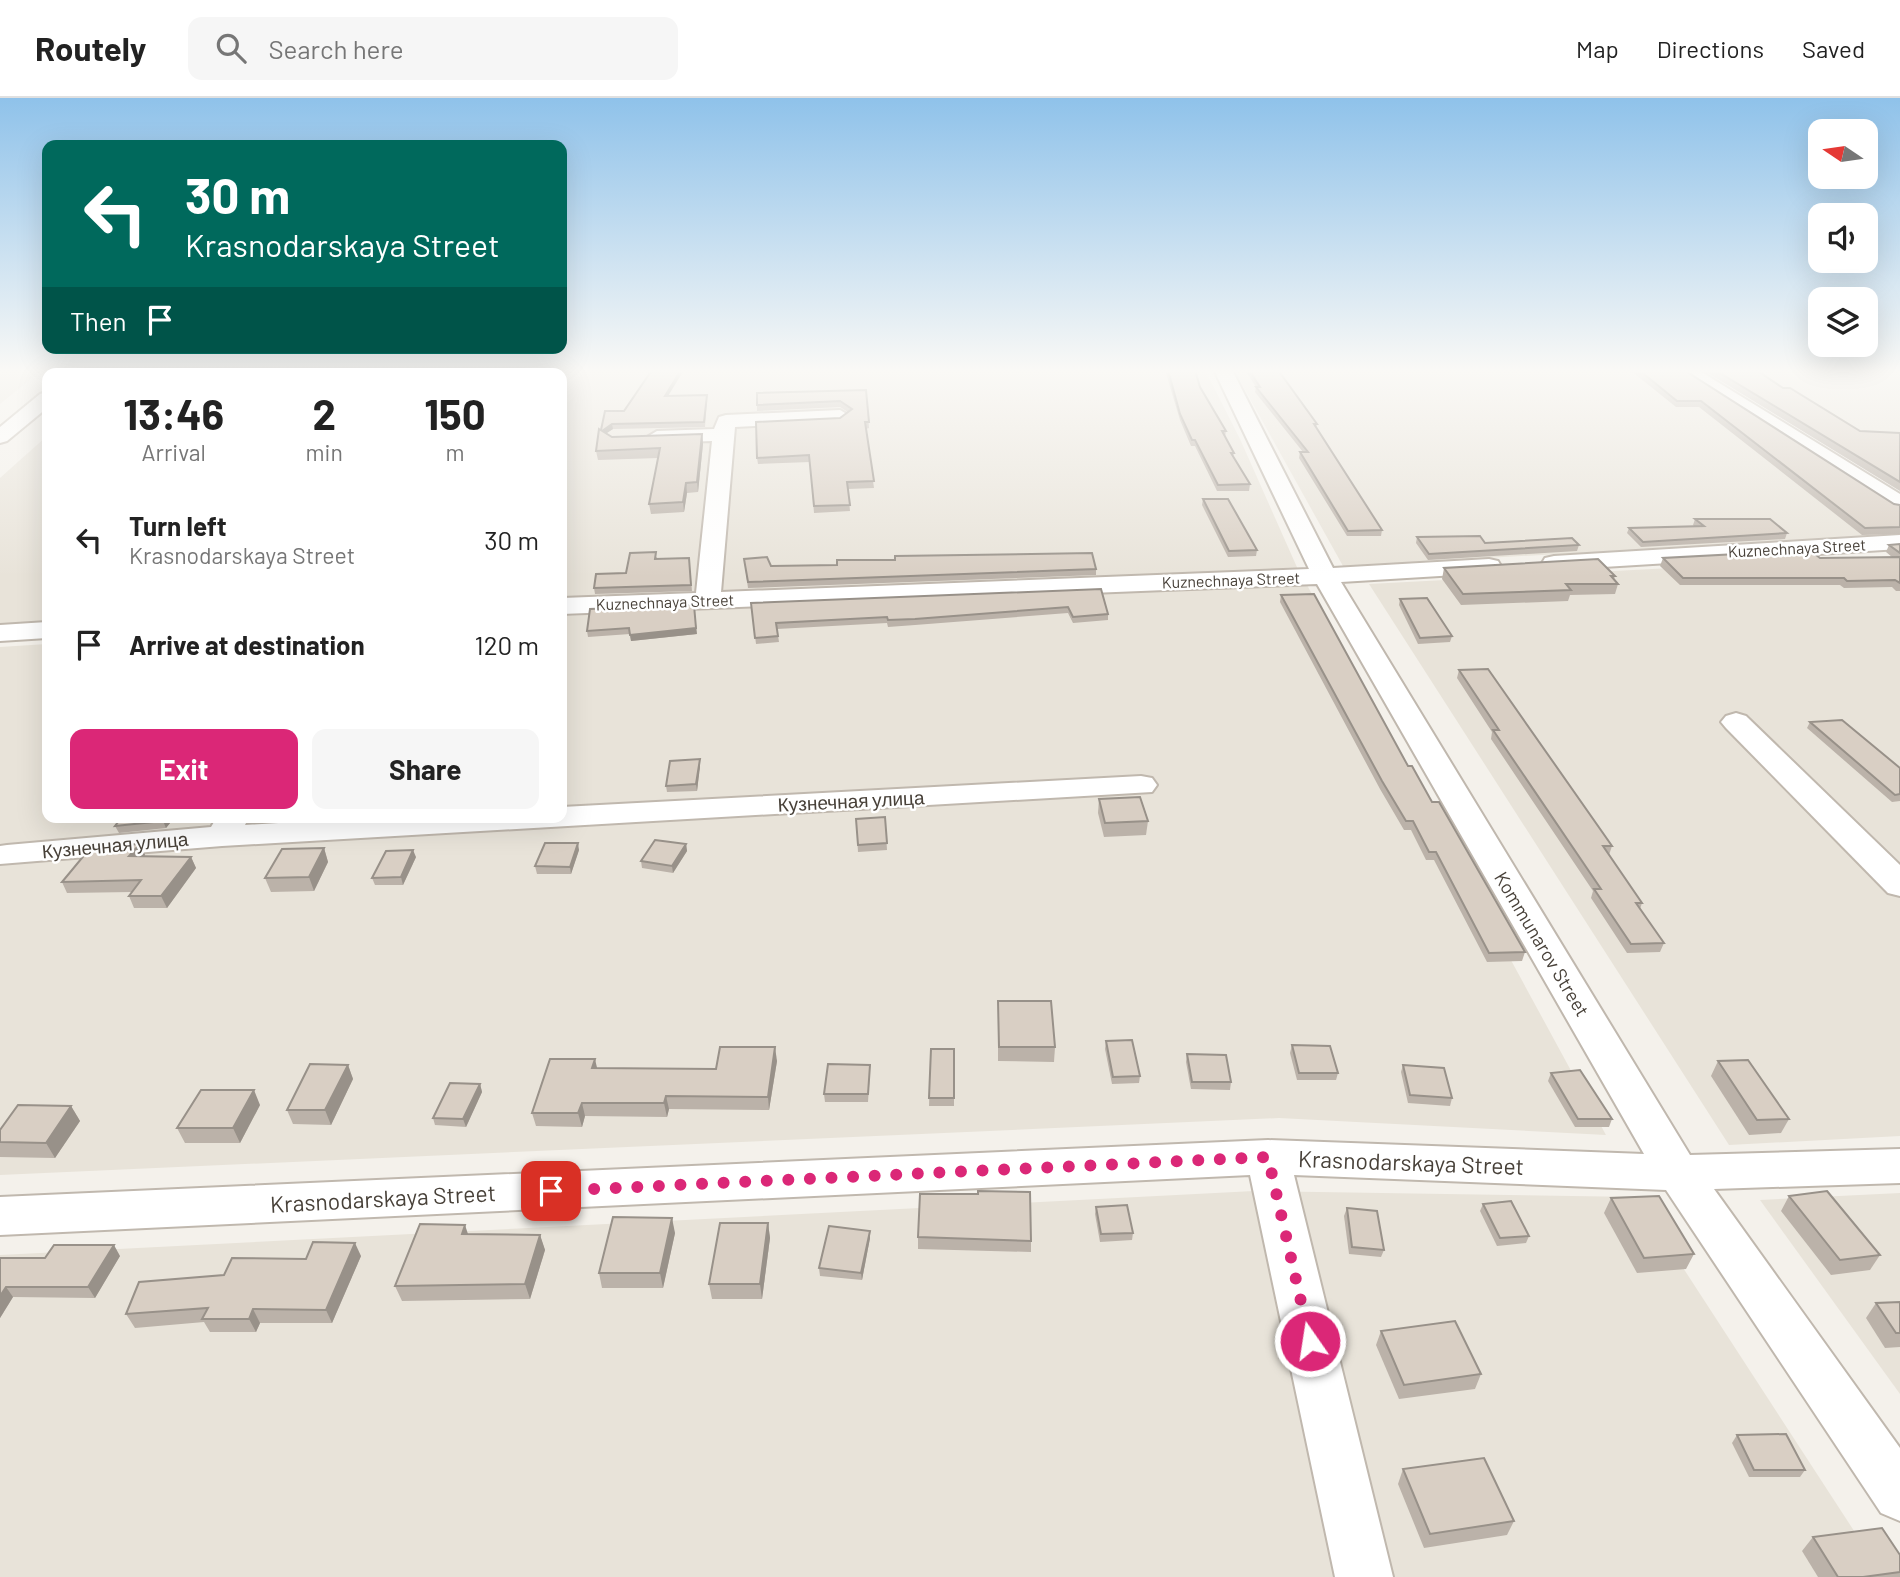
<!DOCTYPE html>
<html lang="en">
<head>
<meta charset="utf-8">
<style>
	body { margin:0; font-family:Barlow,sans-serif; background:#f6f6f6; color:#222; height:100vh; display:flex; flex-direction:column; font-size:26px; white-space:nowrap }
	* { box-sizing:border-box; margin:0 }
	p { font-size:23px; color:#767676 }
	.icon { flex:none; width:38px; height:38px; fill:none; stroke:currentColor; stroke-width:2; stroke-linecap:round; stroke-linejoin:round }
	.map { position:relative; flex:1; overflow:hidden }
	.side { position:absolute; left:42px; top:270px; width:525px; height:455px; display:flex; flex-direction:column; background:#fff; border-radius:14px; box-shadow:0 7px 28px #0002 }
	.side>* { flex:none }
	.banner { position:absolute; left:42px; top:42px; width:525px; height:214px; border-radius:14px; box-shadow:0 7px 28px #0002; background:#00695c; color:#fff; overflow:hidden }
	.needle { width:46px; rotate:283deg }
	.controls { position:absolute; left:1808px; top:21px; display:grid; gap:14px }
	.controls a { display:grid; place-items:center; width:70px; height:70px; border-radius:14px; background:#fff; box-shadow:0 7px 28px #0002; font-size:35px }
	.pin { position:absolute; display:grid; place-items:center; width:60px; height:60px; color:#fff; margin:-30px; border-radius:14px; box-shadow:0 4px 10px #0006 }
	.me { position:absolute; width:77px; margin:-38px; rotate:347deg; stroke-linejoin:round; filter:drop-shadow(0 0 5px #0008) }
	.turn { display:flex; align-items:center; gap:24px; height:147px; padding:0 28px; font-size:32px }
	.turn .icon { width:91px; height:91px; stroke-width:2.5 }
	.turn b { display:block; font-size:49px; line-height:60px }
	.then { display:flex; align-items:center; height:66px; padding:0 28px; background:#0003; gap:14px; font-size:26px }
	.eta { display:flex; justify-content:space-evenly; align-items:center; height:119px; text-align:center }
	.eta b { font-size:42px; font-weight:700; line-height:49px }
	.button { display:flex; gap:14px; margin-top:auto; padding:14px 28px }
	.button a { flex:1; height:80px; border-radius:14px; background:#db2777; color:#fff; font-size:28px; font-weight:700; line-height:80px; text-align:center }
	.button a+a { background:#f6f6f6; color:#222 }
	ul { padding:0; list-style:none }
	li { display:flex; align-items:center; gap:21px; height:105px; padding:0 28px }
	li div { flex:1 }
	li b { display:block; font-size:26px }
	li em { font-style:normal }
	header { display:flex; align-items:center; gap:42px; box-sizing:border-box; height:98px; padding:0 35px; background:#fff; border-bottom:2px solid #e0e0e0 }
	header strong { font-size:33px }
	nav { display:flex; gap:38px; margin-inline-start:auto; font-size:24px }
	.search { width:490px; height:63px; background:#f6f6f6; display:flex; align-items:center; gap:18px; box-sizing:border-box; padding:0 24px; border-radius:14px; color:#767676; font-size:26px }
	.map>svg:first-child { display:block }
	.residential { fill:#e8e3d9 }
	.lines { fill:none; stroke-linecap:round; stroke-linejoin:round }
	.minor-casing { stroke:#c0b8ae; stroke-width:4 }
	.minor { fill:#fff; fill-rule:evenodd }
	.wall { fill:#bbb2a9 }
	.shaded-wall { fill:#989189 }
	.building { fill:#d9cfc4; stroke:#989189; stroke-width:2 }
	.route { stroke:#db2777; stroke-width:12; stroke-dasharray:0 21.6 }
	.labels { text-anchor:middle; stroke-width:5; stroke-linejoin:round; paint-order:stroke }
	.far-street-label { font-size:16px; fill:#484139; stroke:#fff }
	.street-label { font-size:19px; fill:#484139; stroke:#fff }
	.near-street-label { font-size:23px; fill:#484139; stroke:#fff }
</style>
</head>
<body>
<header>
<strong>Routely</strong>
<div class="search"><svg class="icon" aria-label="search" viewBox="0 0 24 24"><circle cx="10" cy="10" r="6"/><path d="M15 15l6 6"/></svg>Search here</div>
<nav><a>Map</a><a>Directions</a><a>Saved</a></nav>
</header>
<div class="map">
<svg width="1900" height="1479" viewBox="0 0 1900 1479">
	<rect width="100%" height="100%" fill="#f4f1eb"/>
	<!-- residential -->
	<g class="residential">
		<polygon points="0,272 42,272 0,306"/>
		<polygon points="123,272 1205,272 1240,341 1300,476 562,500 562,275 120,275"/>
		<polygon points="1234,272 1664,272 1900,423 1900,437 1343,468"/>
		<polygon points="1707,272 1900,272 1900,392"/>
		<polygon points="47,338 47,523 0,526 0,380"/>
		<polygon points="1900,458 1900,1038 1729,1047 1369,486"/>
		<polygon points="1307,487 1606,1037 1279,1020 0,1077 0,549 47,546 47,719 562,719 562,518"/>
		<polygon points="1254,1093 1637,1099 1884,1479 0,1479 0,1157"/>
		<polygon points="1900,1095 1900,1296 1760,1102"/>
	</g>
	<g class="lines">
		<!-- minor casing -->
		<g class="minor-casing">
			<g id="minor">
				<polygon points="71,272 90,272 69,275"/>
				<polygon points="1214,272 1232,272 1333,470 1489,461 1498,463 1501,468 1498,473 1489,475 1341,484 1690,1057 1900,1051 1900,1085 1714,1091 1900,1350 1900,1423 1881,1415 1666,1092 1294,1077 1393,1479 1335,1479 1250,1077 0,1137 0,1099 1268,1042 1644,1056 1317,486 562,516 562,500 696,495 712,343 657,345 647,339 657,333 714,331 719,319 726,317 840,312 850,318 840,324 735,329 721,494 1309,471"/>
				<polygon points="1676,272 1698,272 1900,396 1900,413 1892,411"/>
				<polygon points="47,294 47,310 7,343 0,345 0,329 40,296"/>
				<polygon points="1900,437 1900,451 1554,472 1545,470 1542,465 1545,460 1554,458"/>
				<polygon points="47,524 47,540 0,543 0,527"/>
				<polygon points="1736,615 1746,618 1900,767 1900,798 1888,795 1726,630 1721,624 1726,618"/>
				<polygon points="1141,678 1152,680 1157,687 1152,694 222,748 0,766 0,748 7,747 211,729 217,719 249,719 245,727 376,719 562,719 562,709"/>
			</g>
		</g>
		<!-- minor -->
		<use href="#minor" class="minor"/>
	</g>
	<!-- wall -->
	<g class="wall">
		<polygon points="1165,272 1195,272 1200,289 1226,333 1225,339 1234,355 1233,359 1250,386 1249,393 1217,393 1195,348 1191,348 1180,322"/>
		<polygon points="1245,272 1278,272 1317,326 1316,330 1382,432 1381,438 1347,438 1299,360 1300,354 1303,354 1255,294 1256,289"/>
		<polygon points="1630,272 1684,272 1894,406 1900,407 1900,436 1862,437 1699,309 1676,309"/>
		<polygon points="1703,272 1756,272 1783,290 1860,333 1900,335 1900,393"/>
		<polygon points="866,292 869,330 866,331 874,390 848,391 850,413 814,415 810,364 758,366 757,360 840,320 848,314 840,309 757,313 757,307"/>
		<polygon points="668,298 707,302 705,329 613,331 606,335 612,339 702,336 703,346 698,394 687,395 684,414 651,416 649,406 658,360 598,362 596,353 601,332 624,313"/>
		<polygon points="1203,401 1257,452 1256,458 1228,459 1202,407"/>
		<polygon points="1695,421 1787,435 1785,441 1641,449 1627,435 1629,430 1695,429 1693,427"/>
		<polygon points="1417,439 1485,445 1579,447 1577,453 1428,462 1416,445"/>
		<polygon points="1900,446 1900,493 1896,493 1892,489 1844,490 1840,487 1680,487 1660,468 1663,460 1892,459 1886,454 1889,447"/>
		<polygon points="657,459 657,461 689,460 692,493 595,496 594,490"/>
		<polygon points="744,461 771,468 1096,471 1096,477 748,490"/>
		<polygon points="1444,470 1615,478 1614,481 1618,486 1615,496 1570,497 1568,503 1461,507 1442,481"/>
		<polygon points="1101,491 1108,516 1108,522 1073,525 1068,515 915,527 888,529 887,525 777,531 779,544 756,546 751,505"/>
		<polygon points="1281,497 1408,668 1525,854 1522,863 1487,864 1434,762 1426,762 1411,732 1404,732 1380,691 1280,504"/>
		<polygon points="1400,501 1452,538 1450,544 1418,546 1399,507"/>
		<polygon points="590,511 697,536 631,543 630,536 588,539 587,533"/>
		<polygon points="1459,572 1612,748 1609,757 1642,805 1640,811 1664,845 1660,854 1627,855 1591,800 1593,793 1491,641 1492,634 1457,580"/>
		<polygon points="1810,624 1900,670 1900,703 1892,704 1807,630"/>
		<polygon points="700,668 697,693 667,694 666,688"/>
		<polygon points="1099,701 1148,723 1146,737 1104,739 1098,715"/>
		<polygon points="122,719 175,719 166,730 119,735 115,728"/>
		<polygon points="885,719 887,752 858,754 856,721"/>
		<polygon points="140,746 145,757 144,758 191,759 196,770 167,810 134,810 129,798 132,794 67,795 62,784"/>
		<polygon points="686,746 687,753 673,775 642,770 641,763"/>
		<polygon points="324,750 328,764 314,793 271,794 265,780"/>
		<polygon points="579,752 571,776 537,776 535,768"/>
		<polygon points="416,759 403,787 375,787 372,780"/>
		<polygon points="998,903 1055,949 1054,964 998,963"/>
		<polygon points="1106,943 1140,978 1139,985 1112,986 1105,951"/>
		<polygon points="1292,947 1338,975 1336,982 1297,982 1290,955"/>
		<polygon points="931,951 954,951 954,1008 929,1008"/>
		<polygon points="1187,956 1231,984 1230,992 1191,991 1186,964"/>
		<polygon points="777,963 769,1012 669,1011 667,1019 585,1018 582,1029 536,1028 532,1015 597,970 716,971"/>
		<polygon points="1718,963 1789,1021 1781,1035 1749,1037 1711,978"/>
		<polygon points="348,967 353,981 331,1027 293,1026 287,1012"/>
		<polygon points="1403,967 1452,1000 1450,1008 1408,1005 1401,974"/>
		<polygon points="870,974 868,1004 825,1004 824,996"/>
		<polygon points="1551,975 1612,1021 1609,1029 1575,1029 1548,983"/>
		<polygon points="480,986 482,994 466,1029 435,1027 433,1020"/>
		<polygon points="260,1007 240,1045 185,1045 177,1030"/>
		<polygon points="71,1008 80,1023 55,1060 0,1059 0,1032"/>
		<polygon points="1789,1098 1880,1157 1870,1172 1831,1177 1781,1113"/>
		<polygon points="1611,1100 1694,1156 1686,1171 1637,1175 1604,1115"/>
		<polygon points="1483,1106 1529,1138 1526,1145 1497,1148 1480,1113"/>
		<polygon points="1096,1109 1133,1135 1132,1142 1100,1144 1095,1116"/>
		<polygon points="1347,1110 1384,1152 1381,1159 1349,1156 1344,1118"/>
		<polygon points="768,1125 770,1140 762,1201 712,1201 709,1186"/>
		<polygon points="675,1135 663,1190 602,1190 599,1175"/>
		<polygon points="468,1136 540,1137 545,1152 530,1201 402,1203 395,1188"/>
		<polygon points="918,1139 1031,1143 1031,1154 918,1151"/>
		<polygon points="870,1140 862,1182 820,1178 819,1170"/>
		<polygon points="120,1158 95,1200 13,1199 0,1220 0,1160 45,1160"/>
		<polygon points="361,1158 332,1225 260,1225 256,1234 210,1234 204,1224 135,1230 126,1216 224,1177 306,1161"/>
		<polygon points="1900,1204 1900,1249 1885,1250 1866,1220 1876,1205"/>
		<polygon points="1381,1233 1481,1276 1475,1291 1399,1301 1376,1247"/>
		<polygon points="1737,1337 1805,1372 1800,1379 1749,1379 1732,1345"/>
		<polygon points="1403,1371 1514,1423 1507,1437 1424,1450 1398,1386"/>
		<polygon points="1813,1439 1900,1457 1900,1479 1818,1479 1802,1453"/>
	</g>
	<!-- shaded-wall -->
	<g class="shaded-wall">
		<polygon points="681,272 684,272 665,303 665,298"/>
		<polygon points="612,326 613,331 601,339 600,334"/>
		<polygon points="702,336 703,346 698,394 697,384"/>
		<polygon points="686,385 687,395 684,414 683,404"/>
		<polygon points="694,507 697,536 631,543 630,537"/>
		<polygon points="700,661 700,668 697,693 696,686"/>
		<polygon points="167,719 175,719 166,730 163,723"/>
		<polygon points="578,745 579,752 571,776 570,769"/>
		<polygon points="140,746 145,757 135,770 129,758"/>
		<polygon points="686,746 687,753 673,775 672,768"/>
		<polygon points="324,750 328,764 314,793 309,779"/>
		<polygon points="413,752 416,759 403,787 401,779"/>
		<polygon points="191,759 196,770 167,810 161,798"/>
		<polygon points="775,949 777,963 769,1012 768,999"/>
		<polygon points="595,961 598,974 592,970"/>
		<polygon points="348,967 353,981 331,1027 325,1012"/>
		<polygon points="480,986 482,994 466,1029 463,1021"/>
		<polygon points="254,992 260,1007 240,1045 233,1030"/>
		<polygon points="666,998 669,1011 667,1019 664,1005"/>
		<polygon points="582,1005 585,1018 582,1029 578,1015"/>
		<polygon points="71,1008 80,1023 55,1060 46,1045"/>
		<polygon points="672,1120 675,1135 663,1190 660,1175"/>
		<polygon points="768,1125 770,1140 762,1201 760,1186"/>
		<polygon points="465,1127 470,1142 462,1136"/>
		<polygon points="870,1133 870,1140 862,1182 861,1175"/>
		<polygon points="540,1137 545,1152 530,1201 525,1186"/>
		<polygon points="355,1145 361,1158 332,1225 326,1212"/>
		<polygon points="114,1147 120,1158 95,1200 88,1189"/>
		<polygon points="6,1189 13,1199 0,1220 0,1198"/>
		<polygon points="253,1211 260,1225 256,1234 249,1221"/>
	</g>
	<!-- building -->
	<g class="building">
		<polygon points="652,272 681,272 665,298 707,297 704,324 612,326 602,333 601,332 605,313 624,313"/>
		<polygon points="1168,272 1195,272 1200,289 1226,333 1222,333 1234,355 1231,355 1250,386 1218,387 1195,342 1192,342 1180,316"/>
		<polygon points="1249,272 1278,272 1317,326 1314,326 1382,432 1348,433 1300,354 1308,354 1256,289 1260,289"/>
		<polygon points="1639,272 1684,272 1894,406 1900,407 1900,429 1865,430 1701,303 1677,303"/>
		<polygon points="1715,272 1756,272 1783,290 1790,290 1860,333 1900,335 1900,384"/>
		<polygon points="866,292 869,324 865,324 874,383 847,384 850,407 814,408 809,357 757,360 756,324 840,320 852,311 840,303 757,307 757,295"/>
		<polygon points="599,331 612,339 702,336 697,384 686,385 683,404 649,406 660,350 596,353"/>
		<polygon points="1203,401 1228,401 1257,452 1229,453"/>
		<polygon points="1695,421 1770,421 1787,435 1643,444 1629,430 1704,428"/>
		<polygon points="1480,438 1485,445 1572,440 1579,447 1429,456 1417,439"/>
		<polygon points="1900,446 1900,455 1889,447"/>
		<polygon points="1810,452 1820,460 1900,459 1900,485 1895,482 1847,483 1844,480 1683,480 1663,460"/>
		<polygon points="656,454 655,461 689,460 691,487 594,490 596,476 626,475 630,455"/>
		<polygon points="1092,455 1096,471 748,484 744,461 767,459 771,468 837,467 837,462 895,462 895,458"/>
		<polygon points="1598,461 1615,478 1611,478 1618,486 1566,486 1571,492 1463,496 1444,470"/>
		<polygon points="1101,491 1108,516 1073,519 1068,509 915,521 888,522 887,519 776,525 778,538 755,540 751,505"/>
		<polygon points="1314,496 1408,668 1412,668 1432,704 1439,704 1525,854 1489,855 1436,754 1429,754 1413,723 1406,723 1382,683 1281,497"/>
		<polygon points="1427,500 1452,538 1420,540 1400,501"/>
		<polygon points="694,507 696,530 630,537 629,530 587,533 590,511"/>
		<polygon points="1488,571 1612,748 1603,748 1642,805 1636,805 1664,845 1631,846 1594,791 1601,791 1493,632 1499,632 1459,572"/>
		<polygon points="1842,622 1900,670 1900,696 1895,697 1810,624"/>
		<polygon points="700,661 696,686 666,688 670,663"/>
		<polygon points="1140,699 1148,723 1105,725 1099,701"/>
		<polygon points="122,719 167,719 163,723 115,728"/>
		<polygon points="885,719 887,745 858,747 856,721"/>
		<polygon points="655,742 686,746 672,768 641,763"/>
		<polygon points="545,745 578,745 570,769 535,768"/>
		<polygon points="140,746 129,758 191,759 161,798 129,798 141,782 62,784 91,749"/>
		<polygon points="324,750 309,779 265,780 282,751"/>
		<polygon points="413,752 401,779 372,780 386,753"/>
		<polygon points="998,903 1051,903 1055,949 999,949"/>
		<polygon points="1132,942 1140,978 1113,979 1106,943"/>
		<polygon points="1292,947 1330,948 1338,975 1299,975"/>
		<polygon points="720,949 775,949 768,999 666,998 664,1005 582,1005 578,1015 532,1015 550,961 595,961 592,970 716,971"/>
		<polygon points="931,951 954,951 954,1000 929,1000"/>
		<polygon points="1187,956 1226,957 1231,984 1192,984"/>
		<polygon points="1748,962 1789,1021 1757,1022 1718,963"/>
		<polygon points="310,966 348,967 325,1012 287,1012"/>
		<polygon points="828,966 870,967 868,996 824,996"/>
		<polygon points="1403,967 1444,970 1452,1000 1410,997"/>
		<polygon points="1580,972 1612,1021 1578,1021 1551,975"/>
		<polygon points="450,985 480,986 463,1021 433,1020"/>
		<polygon points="201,992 254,992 233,1030 177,1030"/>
		<polygon points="18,1007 71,1008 46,1045 0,1044 0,1032"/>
		<polygon points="978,1093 1030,1094 1031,1143 918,1139 920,1096 978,1096"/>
		<polygon points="1827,1093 1880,1157 1840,1162 1789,1098"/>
		<polygon points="1659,1098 1694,1156 1644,1160 1611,1100"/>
		<polygon points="1511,1103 1529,1138 1500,1140 1483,1106"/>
		<polygon points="1127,1107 1133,1135 1101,1136 1096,1109"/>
		<polygon points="1347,1110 1377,1113 1384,1152 1352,1149"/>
		<polygon points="613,1119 672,1120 660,1175 599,1175"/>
		<polygon points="720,1125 768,1125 760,1186 709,1186"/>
		<polygon points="420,1126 465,1127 462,1136 540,1137 525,1186 395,1188"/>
		<polygon points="829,1128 870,1133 861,1175 819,1170"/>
		<polygon points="313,1144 355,1145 326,1212 253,1211 249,1221 202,1221 208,1210 126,1216 139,1184 224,1177 232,1160 306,1161"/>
		<polygon points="54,1147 114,1147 88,1189 6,1189 0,1198 0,1160 45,1160"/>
		<polygon points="1900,1204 1900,1235 1896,1235 1876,1205"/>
		<polygon points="1455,1223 1481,1276 1404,1287 1381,1233"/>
		<polygon points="1786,1336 1805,1372 1754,1372 1737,1337"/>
		<polygon points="1484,1360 1514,1423 1430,1436 1403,1371"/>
		<polygon points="1882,1430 1900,1457 1900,1474 1863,1479 1838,1479 1813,1439"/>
	</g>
	<!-- sky -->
	<linearGradient id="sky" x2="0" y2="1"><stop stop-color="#8fc2ea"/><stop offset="0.57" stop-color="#faf9f6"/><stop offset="1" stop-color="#faf9f6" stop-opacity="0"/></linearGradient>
	<rect width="1900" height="479" fill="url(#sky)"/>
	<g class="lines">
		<!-- route -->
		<polyline class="route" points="551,1093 1268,1059 1310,1243"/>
	</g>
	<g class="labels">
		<!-- far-street labels -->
		<g class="far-street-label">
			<text transform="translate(1797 450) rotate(-3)" y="6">Kuznechnaya Street</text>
			<text transform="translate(1231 482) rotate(-2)" y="6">Kuznechnaya Street</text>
			<text transform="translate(665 504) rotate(-2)" y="6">Kuznechnaya Street</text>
		</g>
		<!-- street labels -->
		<g class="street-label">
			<text transform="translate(851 703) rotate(-3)" y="7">Кузнечная улица</text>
			<text transform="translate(115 747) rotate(-5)" y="7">Кузнечная улица</text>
			<text transform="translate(1542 846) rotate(59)" y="7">Kommunarov Street</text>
		</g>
		<!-- near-street labels -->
		<g class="near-street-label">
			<text transform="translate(1411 1065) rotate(2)" y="8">Krasnodarskaya Street</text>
			<text transform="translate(383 1101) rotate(-3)" y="8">Krasnodarskaya Street</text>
		</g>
	</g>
</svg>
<div class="controls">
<a><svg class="needle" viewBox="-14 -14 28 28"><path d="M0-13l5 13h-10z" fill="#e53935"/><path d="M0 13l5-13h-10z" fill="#767676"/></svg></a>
<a><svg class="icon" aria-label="sound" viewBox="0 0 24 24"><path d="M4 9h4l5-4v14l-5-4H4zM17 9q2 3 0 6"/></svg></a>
<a><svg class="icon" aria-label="layers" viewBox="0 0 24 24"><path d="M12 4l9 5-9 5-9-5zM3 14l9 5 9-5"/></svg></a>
</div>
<div class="pin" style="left:551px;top:1093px;background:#d93025"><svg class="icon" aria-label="arrive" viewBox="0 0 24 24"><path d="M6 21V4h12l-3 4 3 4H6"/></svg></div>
<svg class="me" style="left:1310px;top:1243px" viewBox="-20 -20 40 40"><circle r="17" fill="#db2777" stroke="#fff" stroke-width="3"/><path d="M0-11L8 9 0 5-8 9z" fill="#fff"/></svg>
<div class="banner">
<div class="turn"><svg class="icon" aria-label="left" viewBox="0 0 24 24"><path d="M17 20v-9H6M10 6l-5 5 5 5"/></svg><div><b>30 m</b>Krasnodarskaya Street</div></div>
<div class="then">Then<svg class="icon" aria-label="arrive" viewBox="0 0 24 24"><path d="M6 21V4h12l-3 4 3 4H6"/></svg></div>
</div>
<section class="side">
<div class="eta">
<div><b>13:46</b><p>Arrival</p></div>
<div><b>2</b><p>min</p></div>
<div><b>150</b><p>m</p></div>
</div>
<ul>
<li><svg class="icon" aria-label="left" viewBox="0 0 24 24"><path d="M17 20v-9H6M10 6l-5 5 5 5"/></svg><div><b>Turn left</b><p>Krasnodarskaya Street</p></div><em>30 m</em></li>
<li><svg class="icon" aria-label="arrive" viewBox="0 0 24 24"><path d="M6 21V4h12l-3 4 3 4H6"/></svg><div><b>Arrive at destination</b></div><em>120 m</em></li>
</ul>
<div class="button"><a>Exit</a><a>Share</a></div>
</section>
</div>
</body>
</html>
